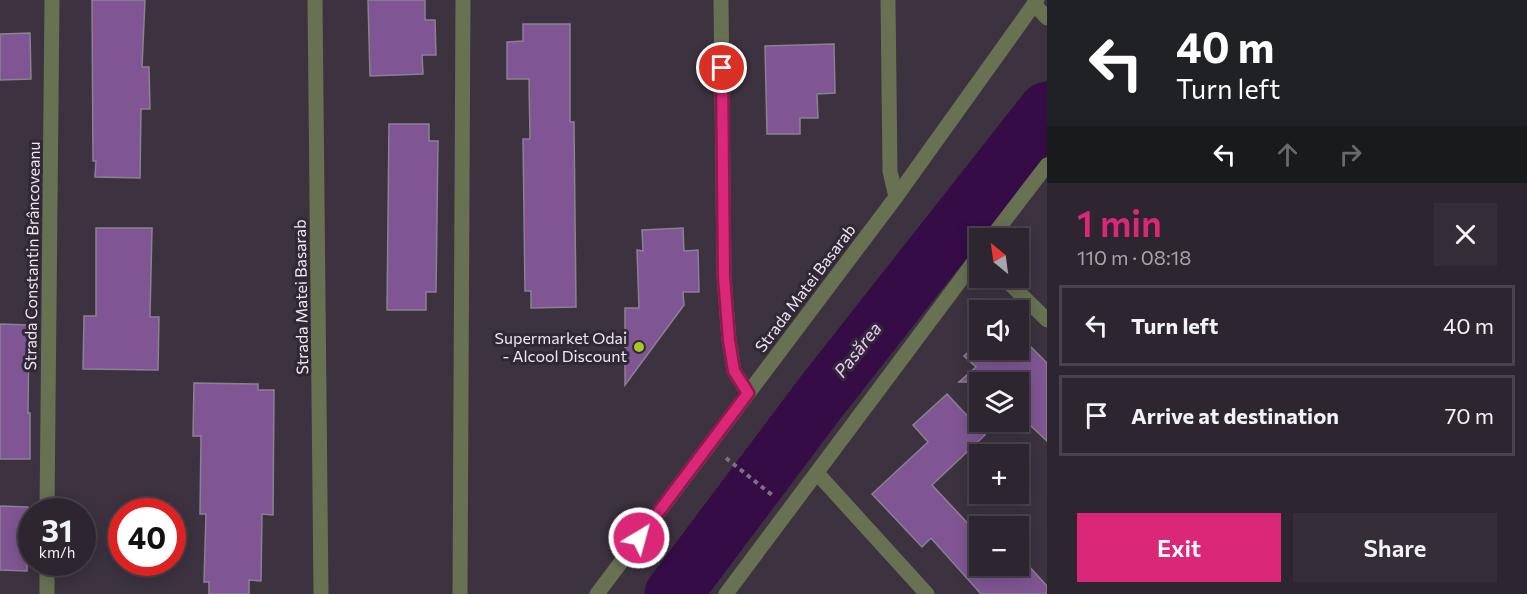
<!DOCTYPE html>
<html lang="en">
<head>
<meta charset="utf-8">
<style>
	body { margin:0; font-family:Commissioner,sans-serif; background:#352e38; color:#f1f3f6; height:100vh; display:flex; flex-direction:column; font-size:22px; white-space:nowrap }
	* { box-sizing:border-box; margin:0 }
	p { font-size:20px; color:#a7a5ab }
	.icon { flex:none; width:33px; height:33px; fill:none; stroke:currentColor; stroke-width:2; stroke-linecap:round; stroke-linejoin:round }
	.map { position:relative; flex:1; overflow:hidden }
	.side { display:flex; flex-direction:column; background:#2d2630; width:480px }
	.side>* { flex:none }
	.hud { background:#202124; color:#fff; overflow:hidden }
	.needle { width:39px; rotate:331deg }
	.fabs { position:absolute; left:969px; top:228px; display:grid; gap:12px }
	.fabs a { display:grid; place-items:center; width:60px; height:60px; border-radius:0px; background:#2d2630; box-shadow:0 3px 15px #0003,0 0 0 2px #48434c; font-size:30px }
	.speed { position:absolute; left:18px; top:498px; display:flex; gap:12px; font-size:30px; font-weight:700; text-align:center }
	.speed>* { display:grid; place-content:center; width:78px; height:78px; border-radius:50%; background:#2d2630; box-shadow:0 3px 15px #0003,0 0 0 2px #48434c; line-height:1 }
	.speed small { font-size:15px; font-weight:400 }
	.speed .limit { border:9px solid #d22; background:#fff; color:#111 }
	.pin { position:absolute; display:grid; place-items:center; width:51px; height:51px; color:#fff; margin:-26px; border:3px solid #fff; border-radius:50%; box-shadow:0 2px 6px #0007 }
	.me { position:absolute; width:66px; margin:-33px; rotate:37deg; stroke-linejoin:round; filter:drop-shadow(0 0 4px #0008) }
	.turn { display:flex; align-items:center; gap:21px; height:126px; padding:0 30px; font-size:27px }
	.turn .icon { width:78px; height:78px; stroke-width:2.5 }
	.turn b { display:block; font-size:42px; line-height:51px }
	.lanes { display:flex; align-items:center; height:57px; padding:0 30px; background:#0003; justify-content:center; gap:30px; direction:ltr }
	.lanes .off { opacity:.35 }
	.round { display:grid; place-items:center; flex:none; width:63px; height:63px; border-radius:0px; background:#352e38 }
	.summary { display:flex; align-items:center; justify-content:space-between; height:102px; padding:0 30px }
	h1 { font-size:36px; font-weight:600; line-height:45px; color:#db2777 }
	.action { display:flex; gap:12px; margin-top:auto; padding:12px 30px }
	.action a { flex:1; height:69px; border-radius:0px; background:#db2777; color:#fff; font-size:24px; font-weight:600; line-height:69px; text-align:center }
	.action a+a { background:#352e38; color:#f1f3f6 }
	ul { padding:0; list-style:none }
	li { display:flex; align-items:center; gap:18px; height:81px; margin:0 12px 9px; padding:0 18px; border:3px solid #48434c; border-radius:0px }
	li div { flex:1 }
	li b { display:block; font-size:22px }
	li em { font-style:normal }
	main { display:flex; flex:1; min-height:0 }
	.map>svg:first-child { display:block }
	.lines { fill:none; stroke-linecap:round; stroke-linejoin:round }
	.river { stroke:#350c46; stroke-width:57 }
	.building { fill:#7f5693; stroke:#8b8191; stroke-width:1.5 }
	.path { stroke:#7b727f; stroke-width:4; stroke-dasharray:4.5 4.5; stroke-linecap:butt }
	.minor { stroke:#687152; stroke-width:15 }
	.route-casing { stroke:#8e194d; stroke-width:15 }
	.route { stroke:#db2777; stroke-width:10 }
	.poi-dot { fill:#a6c821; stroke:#312836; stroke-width:2 }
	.labels { text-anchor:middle; stroke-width:6; stroke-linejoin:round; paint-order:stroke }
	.street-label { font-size:16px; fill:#eee8f1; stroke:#312836 }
	.poi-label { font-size:16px; fill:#eee8f1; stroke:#312836; text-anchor:end }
	.water-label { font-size:18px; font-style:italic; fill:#ecc9fe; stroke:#312836 }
</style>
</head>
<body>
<main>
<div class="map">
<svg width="1047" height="594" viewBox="0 0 1047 594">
	<rect width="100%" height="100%" fill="#3c3240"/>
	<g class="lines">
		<!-- river -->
		<polyline class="river" points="673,594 821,397 1047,110"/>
	</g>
	<!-- building -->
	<g class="building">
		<polygon points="92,0 145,0 142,67 149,67 150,109 141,109 140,178 95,177 96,161 93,161"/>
		<polygon points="368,0 425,0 425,20 435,20 436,55 422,55 423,74 370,76"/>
		<polygon points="523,24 570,24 570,122 574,122 576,307 531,308 531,291 525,291 523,139 530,139 529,79 507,79 507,42 523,41"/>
		<polygon points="30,33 31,79 0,80 0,34"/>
		<polygon points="834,44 835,93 817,94 818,118 800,118 800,134 767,134 765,46"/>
		<polygon points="389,124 429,124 429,141 438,141 436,292 426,292 426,310 387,310"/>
		<polygon points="96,228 152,228 150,317 159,317 158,370 83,369 84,316 96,316"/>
		<polygon points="683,228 684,251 698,250 699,292 683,292 684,305 625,385 625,308 639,308 637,250 643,251 642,230"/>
		<polygon points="0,324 29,325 28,413 30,413 30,459 0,459"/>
		<polygon points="1018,334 1047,363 1047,441 1018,414 1018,382 959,382 976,367 964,356 980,341 980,350 1018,350"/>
		<polygon points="194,383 258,384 258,390 274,390 273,515 262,514 261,581 249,580 249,594 209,594 209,582 204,582 206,514 200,514 201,436 193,436"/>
		<polygon points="947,394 985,435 932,485 974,530 987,519 994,526 980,526 980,566 1018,566 1018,554 1047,586 1047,594 981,594 931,538 922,547 872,494 928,442 913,425"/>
		<polygon points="0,506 28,507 27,571 0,570"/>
	</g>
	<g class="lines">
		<!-- path -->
		<polyline class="path" points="726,458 772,495"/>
		<!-- minor -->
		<g class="minor">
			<polyline points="315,0 321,594"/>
			<polyline points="721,0 724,277 729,340 734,371 748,393"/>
			<polyline points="888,0 890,171 896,197"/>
			<polyline points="1034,4 1047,18"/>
			<polyline points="991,238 1047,165"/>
			<polyline points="1004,278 1047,320"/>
			<polyline points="817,473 927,594"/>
			<polyline points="47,512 52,0"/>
			<polyline points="47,594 47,562"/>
			<polyline points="460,594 463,0"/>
			<polyline points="597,594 896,197 1037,0"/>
			<polyline points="726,594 980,254"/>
		</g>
	</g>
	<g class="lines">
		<!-- route casing -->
		<g class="route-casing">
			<polyline id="route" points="639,538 748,393 734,371 729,340 724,277 722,68"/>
		</g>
		<!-- route -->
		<use href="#route" class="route"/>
	</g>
	<!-- markers -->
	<circle class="poi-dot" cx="639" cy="347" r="6"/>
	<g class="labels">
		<!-- street labels -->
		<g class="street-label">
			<text transform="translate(32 256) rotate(-89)" y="6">Strada Constantin Brâncoveanu</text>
			<text transform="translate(805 288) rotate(-53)" y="6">Strada Matei Basarab</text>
			<text transform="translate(301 297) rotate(-91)" y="6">Strada Matei Basarab</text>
		</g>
		<!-- poi labels -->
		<g class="poi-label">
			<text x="627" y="344">Supermarket Odai<tspan x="627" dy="18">- Alcool Discount</tspan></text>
		</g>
		<!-- water labels -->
		<g class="water-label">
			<text transform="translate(858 350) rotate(-52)" y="6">Pasărea</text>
		</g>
	</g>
</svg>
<div class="fabs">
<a><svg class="needle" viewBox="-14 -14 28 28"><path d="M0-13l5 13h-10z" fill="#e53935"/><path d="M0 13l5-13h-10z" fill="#a7a5ab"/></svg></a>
<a><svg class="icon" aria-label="sound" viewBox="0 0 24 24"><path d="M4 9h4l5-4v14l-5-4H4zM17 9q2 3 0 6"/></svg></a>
<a><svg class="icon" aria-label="layers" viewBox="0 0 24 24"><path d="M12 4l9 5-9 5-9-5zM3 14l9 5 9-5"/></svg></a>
<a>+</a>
<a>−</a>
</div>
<div class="speed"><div>31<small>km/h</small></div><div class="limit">40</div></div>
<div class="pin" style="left:722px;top:68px;background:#d93025"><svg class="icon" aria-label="arrive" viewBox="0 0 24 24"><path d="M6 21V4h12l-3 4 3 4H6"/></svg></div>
<svg class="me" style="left:639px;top:538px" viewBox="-20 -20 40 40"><circle r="17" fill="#db2777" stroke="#fff" stroke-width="3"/><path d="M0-11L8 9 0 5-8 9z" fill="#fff"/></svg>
</div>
<section class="side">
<div class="hud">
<div class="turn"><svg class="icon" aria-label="left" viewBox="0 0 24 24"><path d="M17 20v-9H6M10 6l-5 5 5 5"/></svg><div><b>40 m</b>Turn left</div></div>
<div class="lanes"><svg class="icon" aria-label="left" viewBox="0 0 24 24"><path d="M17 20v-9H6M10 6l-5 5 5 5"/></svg><svg class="icon off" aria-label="ahead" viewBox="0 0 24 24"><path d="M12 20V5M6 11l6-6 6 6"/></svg><svg class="icon off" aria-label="right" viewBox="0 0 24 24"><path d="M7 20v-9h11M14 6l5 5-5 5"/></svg></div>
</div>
<div class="summary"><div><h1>1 min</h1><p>110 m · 08:18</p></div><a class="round"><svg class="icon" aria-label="close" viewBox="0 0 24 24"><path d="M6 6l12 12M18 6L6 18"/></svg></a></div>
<ul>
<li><svg class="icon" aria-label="left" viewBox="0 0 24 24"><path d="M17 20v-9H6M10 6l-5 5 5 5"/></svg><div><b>Turn left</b></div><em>40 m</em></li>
<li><svg class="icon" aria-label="arrive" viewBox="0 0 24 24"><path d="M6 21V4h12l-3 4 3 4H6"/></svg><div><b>Arrive at destination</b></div><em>70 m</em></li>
</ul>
<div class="action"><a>Exit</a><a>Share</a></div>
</section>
</main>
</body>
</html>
